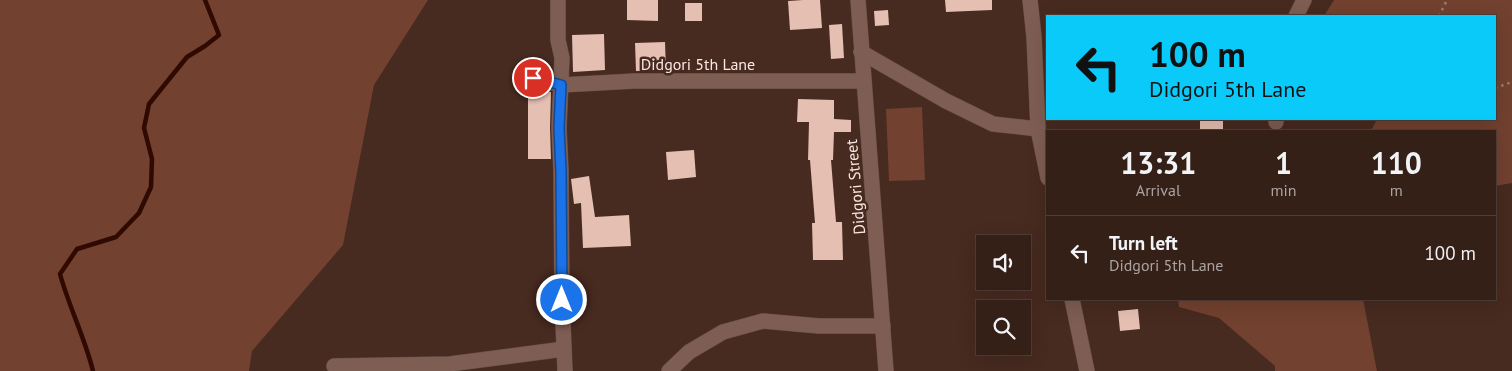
<!DOCTYPE html>
<html lang="en">
<head>
<meta charset="utf-8">
<style>
	body { margin:0; font-family:"PT Sans",sans-serif; background:#3d2821; color:#f1f3f6; height:100vh; display:flex; flex-direction:column; font-size:19px; white-space:nowrap }
	* { box-sizing:border-box; margin:0 }
	p { font-size:16px; color:#aaa3a2 }
	.icon { flex:none; width:28px; height:28px; fill:none; stroke:currentColor; stroke-width:2; stroke-linecap:round; stroke-linejoin:round }
	.map { position:relative; flex:1; overflow:hidden }
	.details { position:absolute; left:1046px; top:130px; width:450px; height:170px; display:flex; flex-direction:column; background:#352018; border-radius:0px; box-shadow:0 5px 20px #0002,0 0 0 1px #4f3e37 }
	.details>* { flex:none }
	.hud { position:absolute; left:1046px; top:15px; width:450px; height:105px; border-radius:0px; box-shadow:0 5px 20px #0002,0 0 0 1px #4f3e37; background:#0acafa; color:#111; overflow:hidden }
	.buttons { position:absolute; left:976px; top:235px; display:grid; gap:10px }
	.buttons a { display:grid; place-items:center; width:55px; height:55px; border-radius:0px; background:#352018; box-shadow:0 5px 20px #0002,0 0 0 1px #4f3e37; font-size:25px }
	.pin { position:absolute; display:grid; place-items:center; width:42px; height:42px; color:#fff; margin:-21px; border:2px solid #fff; border-radius:50%; box-shadow:0 1px 5px #0007 }
	.me { position:absolute; width:55px; margin:-28px; rotate:0deg; stroke-linejoin:round; filter:drop-shadow(0 0 4px #0008) }
	.turn { display:flex; align-items:center; gap:18px; height:105px; padding:0 20px; font-size:22px }
	.turn .icon { width:65px; height:65px; stroke-width:2.5 }
	.turn b { display:block; font-size:35px; line-height:42px }
	.eta { display:flex; justify-content:space-evenly; align-items:center; height:85px; text-align:center }
	.eta b { font-size:30px; font-weight:800; line-height:35px }
	ul { padding:0; list-style:none }
	li { display:flex; align-items:center; gap:15px; height:75px; padding:0 20px; border-top:1px solid #4f3e37 }
	li div { flex:1 }
	li b { display:block; font-size:19px }
	li em { font-style:normal }
	.map>svg:first-child { display:block }
	.green { fill:#72412f }
	.lines { fill:none; stroke-linecap:round; stroke-linejoin:round }
	.stream { stroke:#300a00; stroke-width:4.5 }
	.building { fill:#e4bfb2 }
	.minor-casing { stroke:#624940; stroke-width:16 }
	.path { stroke:#967d75; stroke-width:2.5; stroke-dasharray:2.5 4; stroke-linecap:butt }
	.minor { stroke:#7e5d52; stroke-width:15 }
	.route-casing { stroke:#114b97; stroke-width:12 }
	.route { stroke:#1a73e8; stroke-width:9 }
	.labels { text-anchor:middle; stroke-width:5; stroke-linejoin:round; paint-order:stroke }
	.street-label { font-size:16px; fill:#fae7e0; stroke:#472a20 }
</style>
</head>
<body>
<div class="map">
<svg width="1512" height="371" viewBox="0 0 1512 371">
	<rect width="100%" height="100%" fill="#472a20"/>
	<!-- green -->
	<g class="green">
		<polygon points="0,0 428,0 374,85 343,245 252,351 249,371 0,371"/>
		<polygon points="1334,0 1512,0 1512,183 1495,186 1495,131 1371,131 1377,119 1495,119 1495,16 1324,16"/>
		<polygon points="922,107 925,180 889,181 886,109"/>
		<polygon points="1178,299 1363,299 1377,371 1275,371 1275,366 1219,318 1179,307"/>
	</g>
	<g class="lines">
		<!-- stream -->
		<path class="stream" d="M 93,371 C 85,338 69,307 60,274 L 77,249 L 116,237 L 139,213 L 151,187 L 152,159 L 144,128 L 149,104 L 187,57 L 205,46 L 219,35 L 205,0"/>
	</g>
	<!-- building -->
	<g class="building">
		<polygon points="627,0 658,0 658,21 627,20"/>
		<polygon points="803,0 820,0 822,28 790,30 788,1"/>
		<polygon points="945,0 992,0 992,10 946,12"/>
		<rect x="685" y="3" width="17" height="18"/>
		<polygon points="888,10 889,25 875,26 874,11"/>
		<polygon points="842,24 844,58 831,59 829,25"/>
		<polygon points="604,34 605,70 573,72 572,35"/>
		<polygon points="665,42 666,70 636,71 635,43"/>
		<polygon points="528,90 542,90 551,92 550,128 551,159 528,159"/>
		<polygon points="798,99 834,100 834,119 851,120 851,132 834,132 833,160 831,160 836,222 842,222 843,260 813,260 812,223 815,223 810,160 808,160 809,122 797,122"/>
		<rect x="1200" y="119" width="23" height="12"/>
		<polygon points="694,150 696,177 668,180 666,152"/>
		<polygon points="589,176 595,217 629,215 631,246 583,248 581,203 574,204 571,179"/>
		<polygon points="1138,309 1140,329 1120,331 1118,311"/>
	</g>
	<g class="lines">
		<!-- minor casing -->
		<g class="minor-casing">
			<g id="minor">
				<polyline points="558,0 558,40 562,58 559,128 561,171 562,300 565,371"/>
				<polyline points="858,0 886,371"/>
				<polyline points="1030,0 1034,37 1038,129 1048,178"/>
				<polyline points="1296,16 1304,0"/>
				<polyline points="861,52 946,101 993,124 1038,129"/>
				<polyline points="533,78 561,85 635,81 864,81"/>
				<polyline points="1276,122 1276,119"/>
				<polyline points="1072,299 1087,371"/>
				<polyline points="334,366 450,364 564,349"/>
				<polyline points="669,371 689,352 723,332 763,321 819,326 883,326"/>
			</g>
		</g>
		<!-- path -->
		<g class="path">
			<polyline points="1439,16 1447,0"/>
			<polyline points="1495,88 1512,82"/>
		</g>
		<!-- minor -->
		<use href="#minor" class="minor"/>
	</g>
	<g class="lines">
		<!-- route casing -->
		<g class="route-casing">
			<polyline id="route" points="533,78 561,85 559,128 561,171 562,300"/>
		</g>
		<!-- route -->
		<use href="#route" class="route"/>
	</g>
	<g class="labels">
		<!-- street labels -->
		<g class="street-label">
			<text x="698" y="70">Didgori 5th Lane</text>
			<text transform="translate(855 187) rotate(-95)" y="6">Didgori Street</text>
		</g>
	</g>
</svg>
<div class="buttons">
<a><svg class="icon" aria-label="sound" viewBox="0 0 24 24"><path d="M4 9h4l5-4v14l-5-4H4zM17 9q2 3 0 6"/></svg></a>
<a><svg class="icon" aria-label="search" viewBox="0 0 24 24"><circle cx="10" cy="10" r="6"/><path d="M15 15l6 6"/></svg></a>
</div>
<div class="pin" style="left:533px;top:78px;background:#d93025"><svg class="icon" aria-label="arrive" viewBox="0 0 24 24"><path d="M6 21V4h12l-3 4 3 4H6"/></svg></div>
<svg class="me" style="left:562px;top:300px" viewBox="-20 -20 40 40"><circle r="17" fill="#1a73e8" stroke="#fff" stroke-width="3"/><path d="M0-11L8 9 0 5-8 9z" fill="#fff"/></svg>
<div class="hud">
<div class="turn"><svg class="icon" aria-label="left" viewBox="0 0 24 24"><path d="M17 20v-9H6M10 6l-5 5 5 5"/></svg><div><b>100 m</b>Didgori 5th Lane</div></div>
</div>
<section class="details">
<div class="eta">
<div><b>13:31</b><p>Arrival</p></div>
<div><b>1</b><p>min</p></div>
<div><b>110</b><p>m</p></div>
</div>
<ul>
<li><svg class="icon" aria-label="left" viewBox="0 0 24 24"><path d="M17 20v-9H6M10 6l-5 5 5 5"/></svg><div><b>Turn left</b><p>Didgori 5th Lane</p></div><em>100 m</em></li>
</ul>
</section>
</div>
</body>
</html>
